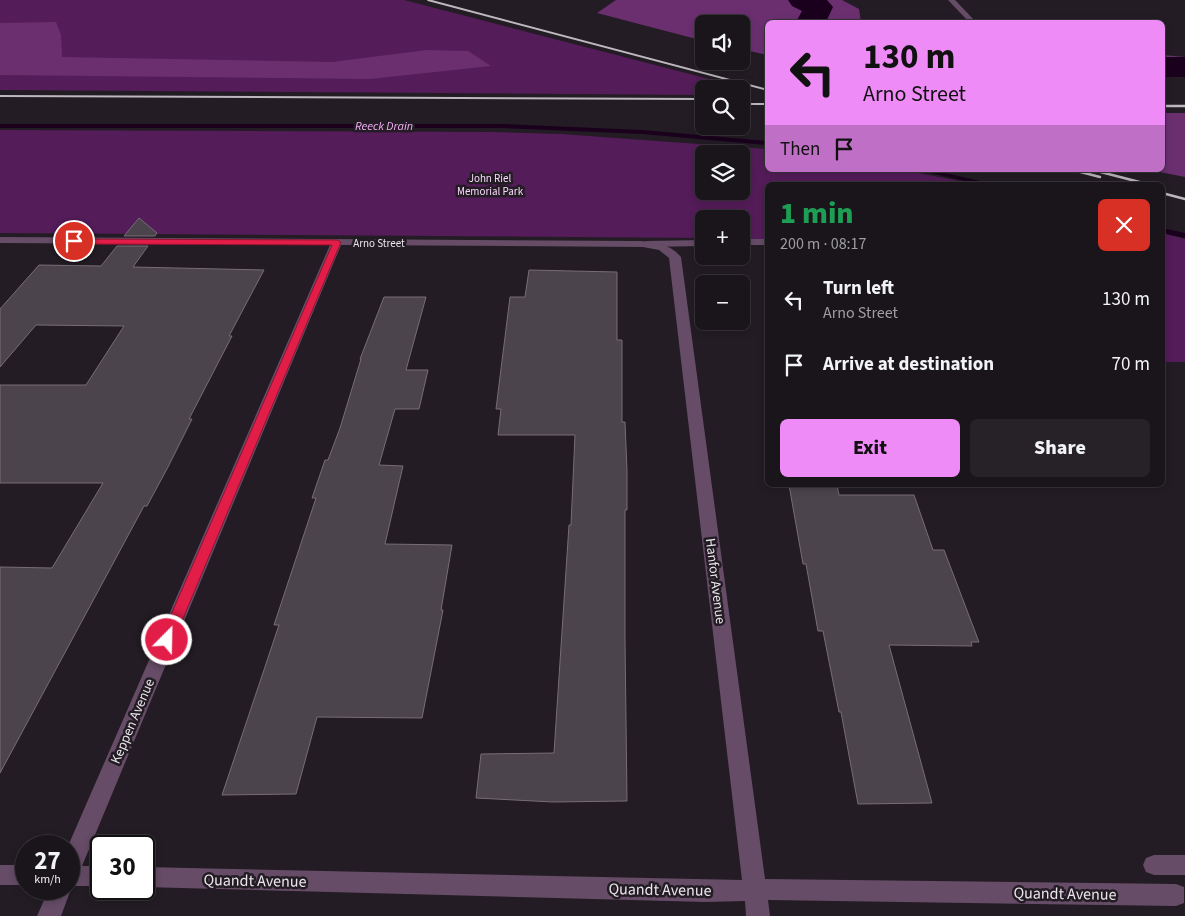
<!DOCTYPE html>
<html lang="en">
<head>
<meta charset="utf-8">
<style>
	body { margin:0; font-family:"Source Sans 3",sans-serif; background:#272228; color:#f1f3f6; height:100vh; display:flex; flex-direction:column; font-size:19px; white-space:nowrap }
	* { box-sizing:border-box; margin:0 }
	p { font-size:16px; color:#9f9fa3 }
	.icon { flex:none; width:28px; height:28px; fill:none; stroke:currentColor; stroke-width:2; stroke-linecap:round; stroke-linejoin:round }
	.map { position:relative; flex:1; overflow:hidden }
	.side { position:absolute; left:765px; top:182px; width:400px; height:305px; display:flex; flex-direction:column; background:#1a151b; border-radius:8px; box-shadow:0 2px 8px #0003,0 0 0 1px #38343a }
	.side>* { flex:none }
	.banner { position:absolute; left:765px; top:20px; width:400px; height:152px; border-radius:8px; box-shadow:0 2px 8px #0003,0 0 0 1px #38343a; background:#ef8bf7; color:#111; overflow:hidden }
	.tools { position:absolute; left:695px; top:15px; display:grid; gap:10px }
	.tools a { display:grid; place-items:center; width:55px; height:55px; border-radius:8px; background:#1a151b; box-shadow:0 2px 8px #0003,0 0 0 1px #38343a; font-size:25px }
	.speed { position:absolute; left:15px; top:835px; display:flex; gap:10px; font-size:25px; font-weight:700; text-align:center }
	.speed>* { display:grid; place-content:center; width:65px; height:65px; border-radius:50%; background:#1a151b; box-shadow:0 2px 8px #0003,0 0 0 1px #38343a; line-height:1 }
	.speed small { font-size:12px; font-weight:400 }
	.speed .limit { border:2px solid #111; border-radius:8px; background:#fff; color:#111 }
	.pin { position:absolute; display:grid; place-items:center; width:42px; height:42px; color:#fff; margin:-21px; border:2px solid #fff; border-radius:50%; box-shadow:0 1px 5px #0007 }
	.me { position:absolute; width:55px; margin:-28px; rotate:23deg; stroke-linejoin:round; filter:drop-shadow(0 0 4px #0008) }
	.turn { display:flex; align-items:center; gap:18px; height:105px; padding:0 15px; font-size:22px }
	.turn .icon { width:65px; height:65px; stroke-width:2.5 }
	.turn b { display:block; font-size:35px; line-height:42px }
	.then { display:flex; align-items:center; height:48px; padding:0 15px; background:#0003; gap:10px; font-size:19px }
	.round { display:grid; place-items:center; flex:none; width:52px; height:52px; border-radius:8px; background:#272228 }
	.head { display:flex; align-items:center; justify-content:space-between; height:85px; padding:0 15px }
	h1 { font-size:30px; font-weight:800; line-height:38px; color:#1e9e55 }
	.action { display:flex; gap:10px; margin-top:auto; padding:10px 15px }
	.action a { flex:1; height:58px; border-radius:8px; background:#ef8bf7; color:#111; font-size:20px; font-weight:800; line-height:58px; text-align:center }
	.action a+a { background:#272228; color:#f1f3f6 }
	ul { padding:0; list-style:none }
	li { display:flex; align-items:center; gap:15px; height:65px; padding:0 15px }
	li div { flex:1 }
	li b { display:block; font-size:19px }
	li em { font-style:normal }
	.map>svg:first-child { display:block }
	.green { fill:#541c59; fill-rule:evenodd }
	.forest { fill:#6b2f70 }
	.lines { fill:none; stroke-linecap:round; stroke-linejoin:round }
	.stream { fill:#1a001d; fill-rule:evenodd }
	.river { fill:#1a001d; fill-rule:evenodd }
	.building { fill:#4c444d; stroke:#766d76 }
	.lane { fill:#664c67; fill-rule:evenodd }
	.street { fill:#664c67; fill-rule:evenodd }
	.rail-far1 { stroke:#bdb7be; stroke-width:2 }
	.rail { stroke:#bdb7be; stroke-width:2.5 }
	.route { fill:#e11d48; stroke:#92132f }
	.labels { text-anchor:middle; stroke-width:5; stroke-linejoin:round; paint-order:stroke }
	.far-park-label { font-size:11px; fill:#f9d7fb; stroke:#231c24 }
	.far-street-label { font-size:11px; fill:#eae5eb; stroke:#231c24 }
	.far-water-label { font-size:12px; font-style:italic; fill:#f1adf5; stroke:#231c24 }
	.street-label { font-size:14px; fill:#eae5eb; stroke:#231c24 }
	.near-street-label { font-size:16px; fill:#eae5eb; stroke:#231c24 }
</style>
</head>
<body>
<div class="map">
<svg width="1185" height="916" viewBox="0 0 1185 916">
	<rect width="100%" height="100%" fill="#231c24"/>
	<!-- green -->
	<g class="green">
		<polygon points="0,0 404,0 744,88 741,92 741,89 704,89 704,95 0,90"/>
		<path d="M 0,130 L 491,132 L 561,134 L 767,149 L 768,170 L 903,170 L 980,185 L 768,185 L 767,239 L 741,239 L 741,219 L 704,219 L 704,238 L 0,233 ZM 704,154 L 741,154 L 741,191 L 704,191 Z"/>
		<polygon points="1162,233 1185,239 1185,362 1163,362"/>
	</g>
	<!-- forest -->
	<g class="forest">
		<polygon points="616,0 842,0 859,9 861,22 768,22 767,55 741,49 741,24 704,24 704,41 597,13"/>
		<polygon points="56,22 61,35 62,57 332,62 427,50 468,51 491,66 370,79 0,75 0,23"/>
		<polygon points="1163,55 1185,57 1185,77 1163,77"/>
		<polygon points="1163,113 1185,113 1185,177 1150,170 1162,170"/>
	</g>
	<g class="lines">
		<!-- stream -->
		<g class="stream">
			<polygon points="0,124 503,124 642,130 768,141 768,145 642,134 503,128 0,128"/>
			<polygon points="917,170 932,170 998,185 983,185"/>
			<polygon points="1162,228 1185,233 1185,238 1162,233"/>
		</g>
		<!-- river -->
		<g class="river">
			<polygon points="788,0 827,0 833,7 826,22 796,22 802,11 792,6"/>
			<rect x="1162" y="57" width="23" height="20"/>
		</g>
	</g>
	<!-- building -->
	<g class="building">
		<polygon points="139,218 157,233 155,236 124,236"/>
		<polygon points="117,246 148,246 133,267 264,270 229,336 232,336 189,419 192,419 168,467 147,506 144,506 0,773 0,567 52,568 103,483 0,483 0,385 86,385 124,326 36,325 0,367 0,309 39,265 101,266"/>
		<polygon points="529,270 617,272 617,340 622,340 622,422 625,422 627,471 627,510 625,510 625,640 627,801 553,802 476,798 481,754 554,753 569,525 571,525 575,435 498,435 501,409 496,409 510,297 525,297"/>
		<polygon points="384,297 426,297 406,370 428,370 419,409 395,409 379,465 403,466 385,544 452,545 441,610 443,610 422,718 317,717 296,794 222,795 279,625 274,625 316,498 312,498 325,460 328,460 340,428 361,359 360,359"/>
		<polygon points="789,485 837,485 839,495 914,495 933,550 944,550 979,642 971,642 972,646 889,645 932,803 858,804 841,712 839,712 823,631 818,631 806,564 803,564"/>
	</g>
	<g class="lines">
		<!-- lane -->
		<g class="lane">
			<polygon points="948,0 955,0 976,22 969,22"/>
			<rect x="741" y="239" width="27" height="6"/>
			<polygon points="704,240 704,246 647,247 641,244 647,241"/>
			<polygon points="1154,855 1185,855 1185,875 1154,875 1146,872 1143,865 1146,858"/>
		</g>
		<!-- street -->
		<g class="street">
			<path d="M 0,237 L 638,241 C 654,241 670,244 681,257 L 765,879 L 1176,884 L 1184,887 L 1184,903 L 1176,906 L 768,900 L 770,916 L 746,916 L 745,901 L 706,902 L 144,887 L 144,867 L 742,880 L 669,258 L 659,250 L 643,247 L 341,245 L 82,866 L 101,866 L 101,886 L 70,886 L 71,889 L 61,916 L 37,916 L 49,889 L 69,889 L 68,846 L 330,245 L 0,243 Z"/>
			<rect x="0" y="865" width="26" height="20"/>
		</g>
		<!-- rail-far1 -->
		<g class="rail-far1">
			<polyline points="428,0 768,90"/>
			<polyline points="0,96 704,99"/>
			<polyline points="741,104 768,104"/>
			<polyline points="1162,106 1185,106"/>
		</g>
		<!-- rail -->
		<g class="rail">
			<polyline points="1162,106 1185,106"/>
			<polyline points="1073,170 1100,177"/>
			<polyline points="1093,170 1151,185"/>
			<polyline points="1162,193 1185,199"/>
		</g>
	</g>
	<!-- route -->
	<polygon class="route" points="71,239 337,240 341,242 174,640 172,643 167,645 162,643 160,640 332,245 74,244 71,243"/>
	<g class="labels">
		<!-- far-park labels -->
		<g class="far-park-label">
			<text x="490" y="182">John Riel<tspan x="490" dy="13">Memorial Park</tspan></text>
		</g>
		<!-- far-street labels -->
		<g class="far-street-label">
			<text x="379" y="247">Arno Street</text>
		</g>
		<!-- far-water labels -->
		<g class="far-water-label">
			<text x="384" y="130">Reeck Drain</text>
		</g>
		<!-- street labels -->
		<g class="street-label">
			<text transform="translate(716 581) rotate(83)" y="5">Hanfor Avenue</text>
			<text transform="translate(132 721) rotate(-67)" y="5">Keppen Avenue</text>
		</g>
		<!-- near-street labels -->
		<g class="near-street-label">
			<text transform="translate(255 880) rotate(1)" y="6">Quandt Avenue</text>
			<text transform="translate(660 889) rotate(1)" y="6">Quandt Avenue</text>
			<text transform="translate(1065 893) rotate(1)" y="6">Quandt Avenue</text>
		</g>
	</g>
</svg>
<div class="tools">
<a><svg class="icon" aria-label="sound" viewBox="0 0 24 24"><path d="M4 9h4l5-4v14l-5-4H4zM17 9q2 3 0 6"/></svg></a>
<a><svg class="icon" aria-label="search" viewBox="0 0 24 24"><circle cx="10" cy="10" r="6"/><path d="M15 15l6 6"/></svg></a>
<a><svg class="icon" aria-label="layers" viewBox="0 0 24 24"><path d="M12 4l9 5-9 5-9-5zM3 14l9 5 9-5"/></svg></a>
<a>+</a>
<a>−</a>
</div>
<div class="speed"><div>27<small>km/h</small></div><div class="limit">30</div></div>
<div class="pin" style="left:74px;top:241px;background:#d93025"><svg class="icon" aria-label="arrive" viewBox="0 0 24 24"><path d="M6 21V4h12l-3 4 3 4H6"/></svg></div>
<svg class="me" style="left:167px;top:640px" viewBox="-20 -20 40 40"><circle r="17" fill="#e11d48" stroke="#fff" stroke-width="3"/><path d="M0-11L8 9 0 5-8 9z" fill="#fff"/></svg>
<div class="banner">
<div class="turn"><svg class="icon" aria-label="left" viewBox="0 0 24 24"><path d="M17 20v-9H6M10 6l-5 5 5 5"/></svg><div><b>130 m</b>Arno Street</div></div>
<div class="then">Then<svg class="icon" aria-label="arrive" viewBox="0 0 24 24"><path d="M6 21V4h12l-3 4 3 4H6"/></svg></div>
</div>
<section class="side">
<div class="head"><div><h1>1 min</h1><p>200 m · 08:17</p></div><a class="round" style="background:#d93025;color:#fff"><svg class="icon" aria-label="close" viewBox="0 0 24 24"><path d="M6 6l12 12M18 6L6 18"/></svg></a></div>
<ul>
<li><svg class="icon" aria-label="left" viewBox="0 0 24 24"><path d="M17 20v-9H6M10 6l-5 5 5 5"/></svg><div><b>Turn left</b><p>Arno Street</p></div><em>130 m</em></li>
<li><svg class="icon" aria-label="arrive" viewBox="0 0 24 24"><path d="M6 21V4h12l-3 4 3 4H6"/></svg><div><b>Arrive at destination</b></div><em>70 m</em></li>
</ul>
<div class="action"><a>Exit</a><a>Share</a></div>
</section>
</div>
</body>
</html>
